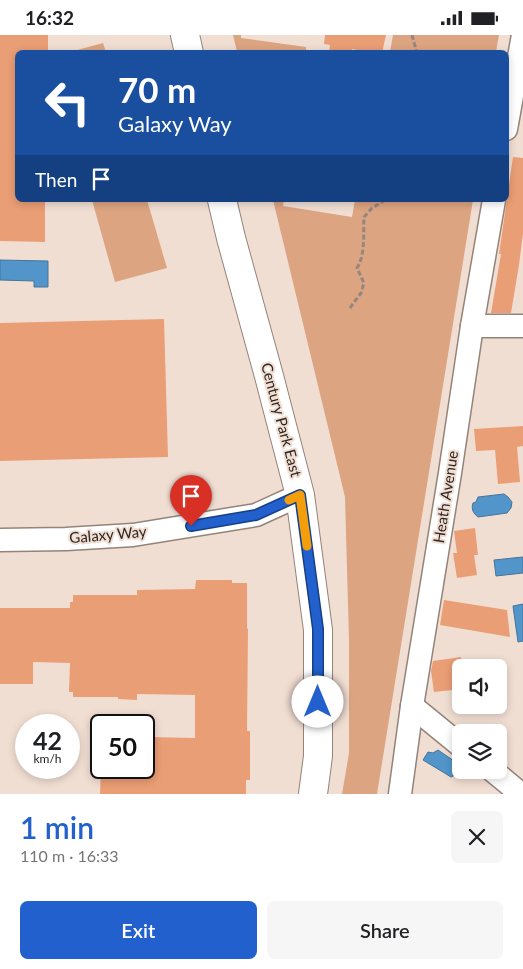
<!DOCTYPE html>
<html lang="en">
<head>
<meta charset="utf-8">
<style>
	body { margin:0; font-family:Lato,sans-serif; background:#f6f6f6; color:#202124; height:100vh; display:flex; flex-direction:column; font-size:19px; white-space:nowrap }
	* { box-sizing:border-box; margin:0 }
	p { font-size:16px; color:#757577 }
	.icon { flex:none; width:28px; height:28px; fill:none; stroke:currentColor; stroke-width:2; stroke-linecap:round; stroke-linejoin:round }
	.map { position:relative; height:759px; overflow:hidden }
	.side { display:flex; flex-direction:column; background:#fff; flex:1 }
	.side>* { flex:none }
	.guide { position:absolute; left:15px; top:15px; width:494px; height:152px; border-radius:8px; box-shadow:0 2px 8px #0003; background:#1a4fa0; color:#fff; overflow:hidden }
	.buttons { position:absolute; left:452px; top:624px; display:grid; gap:10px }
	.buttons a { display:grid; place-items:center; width:55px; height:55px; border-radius:8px; background:#fff; box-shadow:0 2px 8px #0003; font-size:25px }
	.speed { position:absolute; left:15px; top:679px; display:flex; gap:10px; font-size:25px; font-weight:700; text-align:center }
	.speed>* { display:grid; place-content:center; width:65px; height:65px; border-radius:50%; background:#fff; box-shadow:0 2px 8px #0003; line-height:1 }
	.speed small { font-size:12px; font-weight:400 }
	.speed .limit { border:2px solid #111; border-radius:8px; background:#fff; color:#111 }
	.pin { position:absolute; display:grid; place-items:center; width:42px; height:42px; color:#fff; margin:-51px -21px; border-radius:50% 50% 50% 0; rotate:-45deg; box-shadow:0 0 5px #0007 }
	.pin .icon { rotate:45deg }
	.me { position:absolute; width:55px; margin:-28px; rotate:0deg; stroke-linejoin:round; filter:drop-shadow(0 0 4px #0008) }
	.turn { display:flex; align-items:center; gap:18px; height:105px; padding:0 20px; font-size:22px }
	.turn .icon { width:65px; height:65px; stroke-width:2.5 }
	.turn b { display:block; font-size:35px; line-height:42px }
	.then { display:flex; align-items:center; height:48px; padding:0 20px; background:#0003; gap:10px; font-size:19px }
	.round { display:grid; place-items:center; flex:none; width:52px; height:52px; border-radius:8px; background:#f6f6f6 }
	.head { display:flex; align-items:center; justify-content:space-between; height:85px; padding:0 20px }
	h1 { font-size:30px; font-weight:600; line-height:38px; color:#2261cd }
	.primary-button { display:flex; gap:10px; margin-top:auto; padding:10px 20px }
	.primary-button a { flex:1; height:58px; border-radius:8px; background:#2261cd; color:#fff; font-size:20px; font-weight:600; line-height:58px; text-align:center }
	.primary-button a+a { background:#f6f6f6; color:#202124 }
	.status { display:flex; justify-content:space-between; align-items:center; height:35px; padding:0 25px; background:#fff; direction:ltr }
	.status svg { height:14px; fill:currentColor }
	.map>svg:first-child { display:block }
	.green { fill:#dda481 }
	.water { fill:#5295ca; stroke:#477498 }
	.building { fill:#ea9e75 }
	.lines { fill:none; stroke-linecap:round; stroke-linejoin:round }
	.minor-casing { stroke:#948379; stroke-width:25 }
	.major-casing { stroke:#948379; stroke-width:30 }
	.path { stroke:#958780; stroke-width:3; stroke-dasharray:5 2.5; stroke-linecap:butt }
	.minor { stroke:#fff; stroke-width:22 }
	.major { stroke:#fff; stroke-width:28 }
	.route-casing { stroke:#163f85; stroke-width:12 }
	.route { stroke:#2261cd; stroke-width:9 }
	.slow { stroke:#f59e0b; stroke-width:9 }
	.labels { text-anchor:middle; stroke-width:4; stroke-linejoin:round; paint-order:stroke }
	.street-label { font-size:15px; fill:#2d2622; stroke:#f1ded3 }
</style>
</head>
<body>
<div class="status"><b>16:32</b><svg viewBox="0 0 49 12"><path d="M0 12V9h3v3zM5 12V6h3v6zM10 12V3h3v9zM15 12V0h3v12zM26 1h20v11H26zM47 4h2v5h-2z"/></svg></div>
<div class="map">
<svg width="523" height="759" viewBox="0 0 523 759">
	<rect width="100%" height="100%" fill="#f1ded3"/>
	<!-- green -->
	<g class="green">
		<polygon points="233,0 241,0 241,3 306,12 306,17 237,17"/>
		<polygon points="393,0 499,0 496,17 390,17"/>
		<polygon points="103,8 106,17 70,17"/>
		<polygon points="92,165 147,165 167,233 115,247"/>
		<polygon points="273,165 284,165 283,171 352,182 355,165 473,165 377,759 342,759 349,718 349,605 345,462"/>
	</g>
	<!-- water -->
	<g class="water">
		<polygon points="0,225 48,226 48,252 34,252 34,246 0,245"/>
		<path d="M 504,459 L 508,462 L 512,467 L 511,473 L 507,478 L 478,482 C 473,478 471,474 473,468 L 476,467 L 478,462 Z"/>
		<polygon points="523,522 523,538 496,541 494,525"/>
		<polygon points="523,569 523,606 518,607 513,571"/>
		<polygon points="438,715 460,730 459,733 462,736 458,742 455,740 451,742 423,725 428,717 433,718"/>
	</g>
	<!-- building -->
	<g class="building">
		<polygon points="0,0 48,0 48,18 18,18 18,165 45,165 45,207 0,206"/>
		<polygon points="325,0 386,0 382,18 373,18 352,14 352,18 329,18 330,10 324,9"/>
		<polygon points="513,122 523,123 523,198 519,230 511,278 491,278 501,219 499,219"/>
		<polygon points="164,284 168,422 0,426 0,288"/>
		<polygon points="523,391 523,411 517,412 520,447 498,449 495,415 476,416 474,394"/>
		<polygon points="475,493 478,520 474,520 477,540 457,543 453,518 457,518 454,496"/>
		<polygon points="196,545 232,545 232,548 247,548 247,594 248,593 247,696 250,696 250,745 246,745 246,759 100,759 101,732 144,732 144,706 149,706 149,702 195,703 195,660 137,659 137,665 118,664 118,662 73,662 73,657 69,657 70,628 33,627 33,649 0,649 0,573 70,573 70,567 73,567 73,560 137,560 137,555 195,554"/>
		<polygon points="444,565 507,575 510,602 440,590"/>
		<polygon points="461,622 461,654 434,657 431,636 433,626"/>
	</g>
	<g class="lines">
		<!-- minor casing -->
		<g class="minor-casing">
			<g id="minor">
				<polyline points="506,94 523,0"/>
				<polyline points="472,291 523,291"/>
				<polyline points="0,505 66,504 133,500 256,480 300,460"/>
				<polyline points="412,671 461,711"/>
				<polyline points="492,735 521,759"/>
				<polyline points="400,759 412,671 450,438 472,291 494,165"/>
			</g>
		</g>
		<!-- major casing -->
		<g class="major-casing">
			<g id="major">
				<polyline points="185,0 189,18"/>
				<polyline points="222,165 231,203 269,341 300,460 318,595 318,721 313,759"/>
			</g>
		</g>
		<!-- path -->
		<g class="path">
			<polyline points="412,0 417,18"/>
			<path d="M 350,273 L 361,258 L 364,248 L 357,233 C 366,218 363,198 364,182 L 372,173 L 385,165"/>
		</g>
		<!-- minor -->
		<use href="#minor" class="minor"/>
		<!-- major -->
		<use href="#major" class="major"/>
	</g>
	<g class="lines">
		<!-- route casing -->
		<g class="route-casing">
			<polyline id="route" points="191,491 256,480 300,460 318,594 318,667"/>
		</g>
		<!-- route -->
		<use href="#route" class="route"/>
		<!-- slow -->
		<polyline class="slow" points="289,465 300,460 307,511"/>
	</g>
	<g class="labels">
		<!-- street labels -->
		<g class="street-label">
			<text transform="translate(281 385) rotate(75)" y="5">Century Park East</text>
			<text transform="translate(446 462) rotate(-81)" y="5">Heath Avenue</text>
			<text transform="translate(108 500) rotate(-5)" y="5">Galaxy Way</text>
		</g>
	</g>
</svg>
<div class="buttons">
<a><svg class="icon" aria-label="sound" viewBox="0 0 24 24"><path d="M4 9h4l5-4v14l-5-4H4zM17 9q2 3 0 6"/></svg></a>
<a><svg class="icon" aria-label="layers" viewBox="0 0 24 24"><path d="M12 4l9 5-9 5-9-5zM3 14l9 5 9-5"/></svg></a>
</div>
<div class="speed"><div>42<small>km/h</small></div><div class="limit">50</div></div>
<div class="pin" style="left:191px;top:491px;background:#d93025"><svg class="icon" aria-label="arrive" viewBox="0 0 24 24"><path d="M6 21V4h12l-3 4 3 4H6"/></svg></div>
<svg class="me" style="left:318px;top:667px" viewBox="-20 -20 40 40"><circle r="19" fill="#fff"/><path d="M0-13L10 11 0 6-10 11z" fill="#2261cd"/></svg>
<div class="guide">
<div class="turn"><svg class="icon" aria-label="left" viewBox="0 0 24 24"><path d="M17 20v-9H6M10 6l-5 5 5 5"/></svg><div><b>70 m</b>Galaxy Way</div></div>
<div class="then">Then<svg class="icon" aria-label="arrive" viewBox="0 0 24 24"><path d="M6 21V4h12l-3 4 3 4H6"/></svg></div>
</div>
</div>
<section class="side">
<div class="head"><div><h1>1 min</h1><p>110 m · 16:33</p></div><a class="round"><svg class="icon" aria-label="close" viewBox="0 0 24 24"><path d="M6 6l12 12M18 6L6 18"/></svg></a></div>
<div class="primary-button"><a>Exit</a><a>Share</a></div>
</section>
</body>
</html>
